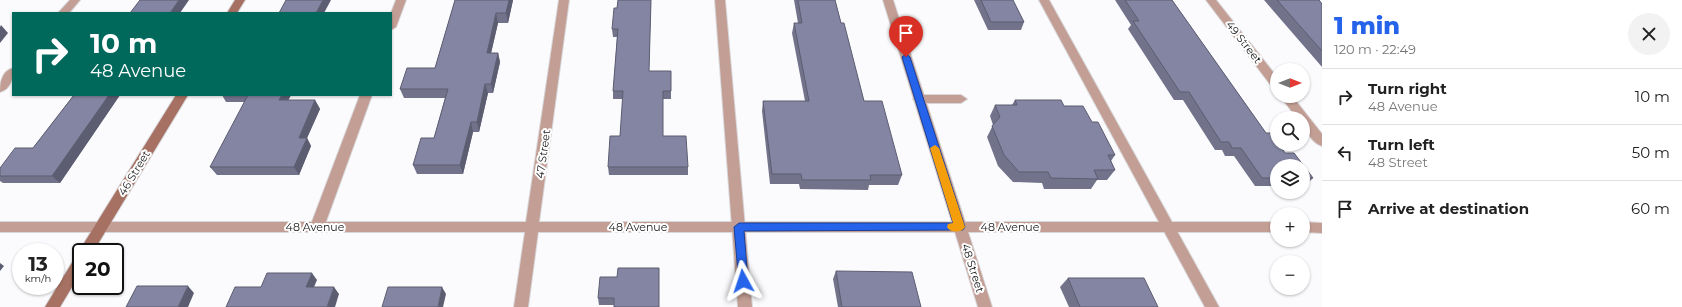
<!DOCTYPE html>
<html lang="en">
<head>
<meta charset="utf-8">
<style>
	body { margin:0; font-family:Montserrat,sans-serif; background:#f2f2f2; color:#222; height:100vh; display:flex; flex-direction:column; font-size:15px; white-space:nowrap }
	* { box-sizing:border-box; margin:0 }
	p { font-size:13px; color:#767676 }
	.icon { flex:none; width:22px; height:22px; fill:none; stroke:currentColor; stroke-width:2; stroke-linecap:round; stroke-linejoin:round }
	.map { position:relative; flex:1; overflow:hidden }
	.side { display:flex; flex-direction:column; background:#fff; width:360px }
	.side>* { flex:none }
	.banner { position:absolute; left:12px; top:12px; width:380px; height:84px; border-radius:0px; box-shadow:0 1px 3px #0004; background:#00695c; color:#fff; overflow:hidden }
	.needle { width:26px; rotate:90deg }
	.buttons { position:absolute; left:1270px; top:63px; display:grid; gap:8px }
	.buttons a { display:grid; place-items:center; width:40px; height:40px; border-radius:50%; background:#fff; box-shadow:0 1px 3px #0004; font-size:20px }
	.speed { position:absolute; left:12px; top:243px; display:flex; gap:8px; font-size:20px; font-weight:700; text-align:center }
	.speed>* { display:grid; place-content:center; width:52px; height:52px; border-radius:50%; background:#fff; box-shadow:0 1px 3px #0004; line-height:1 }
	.speed small { font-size:10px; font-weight:400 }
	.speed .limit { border:2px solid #111; border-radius:6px; background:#fff; color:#111 }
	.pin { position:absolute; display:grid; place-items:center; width:34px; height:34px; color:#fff; margin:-41px -17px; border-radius:50% 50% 50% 0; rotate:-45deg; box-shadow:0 0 4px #0007 }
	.pin .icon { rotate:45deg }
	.me { position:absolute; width:44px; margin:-22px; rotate:355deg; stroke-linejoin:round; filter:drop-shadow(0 0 3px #0008) }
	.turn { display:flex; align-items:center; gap:14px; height:84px; padding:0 12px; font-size:18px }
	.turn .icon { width:52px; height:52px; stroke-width:2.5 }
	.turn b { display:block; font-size:28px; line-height:34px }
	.round { display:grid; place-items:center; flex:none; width:42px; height:42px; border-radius:21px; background:#f2f2f2 }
	.overview { display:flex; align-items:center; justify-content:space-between; height:68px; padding:0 12px }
	h1 { font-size:24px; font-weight:800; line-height:30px; color:#2563eb }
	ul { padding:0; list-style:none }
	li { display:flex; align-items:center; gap:12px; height:56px; padding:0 12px; border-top:1px solid #e0e0e0 }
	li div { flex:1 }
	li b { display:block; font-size:15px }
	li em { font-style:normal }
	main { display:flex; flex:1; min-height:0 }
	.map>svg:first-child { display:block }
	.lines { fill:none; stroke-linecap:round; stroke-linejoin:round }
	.lane-casing { stroke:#d8d8db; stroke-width:2 }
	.street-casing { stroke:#d8d8db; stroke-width:2 }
	.secondary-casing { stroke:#d8d8db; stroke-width:2 }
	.lane { fill:#c39e94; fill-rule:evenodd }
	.street { fill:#c39e94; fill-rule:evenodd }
	.secondary { fill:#a67162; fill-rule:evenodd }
	.wall { fill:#72728b }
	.shaded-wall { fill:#5c5d71 }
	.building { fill:#8485a2; stroke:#5c5d71 }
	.route { fill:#2563eb; stroke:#184099 }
	.slow { fill:#f59e0b }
	.labels { text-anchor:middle; stroke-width:4; stroke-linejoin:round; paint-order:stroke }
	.street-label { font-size:11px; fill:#202021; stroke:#fff }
</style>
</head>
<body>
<main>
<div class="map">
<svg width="1322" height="307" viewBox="0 0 1322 307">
	<rect width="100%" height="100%" fill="#fbfbfe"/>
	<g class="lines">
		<!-- lane casing -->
		<g class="lane-casing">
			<g id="lane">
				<polygon points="70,0 80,0 69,13 58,13"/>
				<polygon points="396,0 406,0 396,27 391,30 391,13"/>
				<polygon points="715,0 725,0 752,307 738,307"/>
				<polygon points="1039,0 1049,0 1219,307 1205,307"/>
				<path d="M 13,68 C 13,78 11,89 0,92 C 0,82 2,71 13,68 Z"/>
				<polygon points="360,95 372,95 324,227 322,231 317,232 312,231 310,227"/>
				<polygon points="919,95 961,95 967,99 961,103 919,103 913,99"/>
			</g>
		</g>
		<!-- street casing -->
		<g class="street-casing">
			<g id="street">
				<polygon points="559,0 569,0 539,222 952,222 883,0 893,0 965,222 1277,222 1277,232 968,232 992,307 978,307 955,232 538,232 528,307 514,307 525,232 0,232 0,222 526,222"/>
				<polygon points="1206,0 1216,0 1277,77 1277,89 1273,88"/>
				<path d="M 1280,96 L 1292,96 L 1322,134 L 1322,146 C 1312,143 1303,128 1303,118 L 1297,118 Z"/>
				<polygon points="1303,222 1322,223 1322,233 1303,232"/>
			</g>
		</g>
		<!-- secondary casing -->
		<g class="secondary-casing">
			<g id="secondary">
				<polygon points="235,0 245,0 237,13 227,13"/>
				<polygon points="176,95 188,95 93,252 81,252 81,272 60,307 45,307 76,256 81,254 79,252 81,248"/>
			</g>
		</g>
		<!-- lane -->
		<use href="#lane" class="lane"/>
		<!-- street -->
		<use href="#street" class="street"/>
		<!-- secondary -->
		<use href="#secondary" class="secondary"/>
	</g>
	<!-- wall -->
	<g class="wall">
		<polygon points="455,0 513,0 508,23 498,23 491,53 498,53 500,62 493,93 488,93 479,132 473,132 463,174 417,174 413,165 434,138 445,98 404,98 400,89 435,68"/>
		<polygon points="618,0 651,0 649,71 671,71 671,99 663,99 663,136 688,167 688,175 609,175 608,167 620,136 623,99 613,99 613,91 617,37 613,37 612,29 617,8"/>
		<polygon points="794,0 835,0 841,23 864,101 902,175 898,185 869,185 868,190 800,189 799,184 770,184 762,111 763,101 805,101 792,33 794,23 798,23"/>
		<polygon points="974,0 1013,0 1024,22 1021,30 988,30"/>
		<polygon points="1115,0 1172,0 1266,133 1271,133 1277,141 1277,144 1279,144 1285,153 1294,153 1313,178 1305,186 1303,186 1303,166 1277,166 1277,186 1255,186 1234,156 1225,156 1222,150 1215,150 1183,100 1174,100 1128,29 1131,25"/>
		<polygon points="1264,0 1319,0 1322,4 1322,67"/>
		<polygon points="74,95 120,95 60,183 3,183 0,181 0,168 33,148"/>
		<polygon points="222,95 291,95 288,100 315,100 320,109 307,138 311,146 299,175 217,175 210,167 245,102 226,102"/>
		<polygon points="1015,100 1064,106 1092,122 1115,155 1111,161 1115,170 1107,180 1097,180 1091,189 1044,189 1042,183 1013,182 998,166 987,137 993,125 990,116 995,105 1012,105"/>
		<polygon points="659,268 614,305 599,305 598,298 617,277"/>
		<polygon points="836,271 921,307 838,307 833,279"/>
		<polygon points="1068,278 1158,307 1069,307 1060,287"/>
	</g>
	<!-- shaded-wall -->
	<g class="shaded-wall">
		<polygon points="179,0 189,0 180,13 170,13"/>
		<polygon points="323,0 331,0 324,13 316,13"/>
		<polygon points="509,0 513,0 508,23 506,13"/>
		<polygon points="496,13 498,23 489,62 487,53"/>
		<polygon points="1,25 8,33 0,43 0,27"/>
		<polygon points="498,53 500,62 493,93 491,84"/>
		<polygon points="485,84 488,93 479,132 477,122"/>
		<polygon points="109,95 120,95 60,183 52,176"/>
		<polygon points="282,95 291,95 284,109 279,100"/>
		<polygon points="315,100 320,109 307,138 311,146 299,175 294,167 299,138"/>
		<polygon points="471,122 473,132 463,174 460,165"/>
		<polygon points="0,263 4,266 0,271"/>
		<polygon points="312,273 317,280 311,294 306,287"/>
		<polygon points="188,286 194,293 188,307 178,307"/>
		<polygon points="334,287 339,294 335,307 327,307"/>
		<polygon points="442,287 446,294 443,307 438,307"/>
	</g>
	<!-- building -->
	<g class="building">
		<polygon points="140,0 179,0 170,13 130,13"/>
		<polygon points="286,0 323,0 316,13 279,13"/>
		<polygon points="455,0 509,0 506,13 496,13 487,53 498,53 491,84 485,84 477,122 471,122 460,165 413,165 421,138 434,138 448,89 400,89 407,68 435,68"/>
		<polygon points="618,0 651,0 649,71 671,71 671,91 663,91 663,136 686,136 688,167 608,167 610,136 620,136 623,91 613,91 618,29 612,29 614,8 617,8"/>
		<polygon points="798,0 835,0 841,23 844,23 864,101 882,101 902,175 870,175 871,180 802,180 801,174 772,174 763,101 809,101 794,23 802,23"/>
		<polygon points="981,0 1013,0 1024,22 991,22"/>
		<polygon points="1125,0 1172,0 1266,133 1271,133 1277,141 1277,144 1279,144 1285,153 1294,153 1313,178 1303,178 1303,166 1277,166 1277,178 1262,178 1241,148 1232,148 1229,142 1221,142 1189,92 1180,92 1133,21 1139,21"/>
		<polygon points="1277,0 1319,0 1322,4 1322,51"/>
		<polygon points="74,95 109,95 52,176 0,176 0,168 15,148 33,148"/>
		<polygon points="248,95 282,95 279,100 315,100 299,138 307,138 294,167 210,167"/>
		<polygon points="1015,100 1061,100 1064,106 1083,106 1092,122 1098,122 1115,155 1108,155 1115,170 1094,170 1098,179 1051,178 1048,172 1019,172 1004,155 992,126 1000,117 995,105 1017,105"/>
		<polygon points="618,268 659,268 659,307 614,307 614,298 598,298 600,277 617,277"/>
		<polygon points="836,271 912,272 921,307 842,307"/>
		<polygon points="267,273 312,273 306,287 334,287 327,307 226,307 235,287 261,287"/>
		<polygon points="1068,278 1144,278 1158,307 1080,307"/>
		<polygon points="137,286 188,286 178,307 126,307"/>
		<polygon points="388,287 442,287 438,307 382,307"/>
	</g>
	<!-- route -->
	<polygon class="route" points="906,54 910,57 965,227 963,230 744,231 748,281 747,284 739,284 734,227 739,223 953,223 902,57"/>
	<!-- slow -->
	<path class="slow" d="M 935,145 L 939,148 L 965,227 C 962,233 950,233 947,227 L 948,224 L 953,223 L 930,148 Z"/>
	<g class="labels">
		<!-- street labels -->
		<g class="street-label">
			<text transform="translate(1244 42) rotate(52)" y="4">49 Street</text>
			<text transform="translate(543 154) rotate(-82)" y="4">47 Street</text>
			<text transform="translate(134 173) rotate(-59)" y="4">46 Street</text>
			<text x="315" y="231">48 Avenue</text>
			<text x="638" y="231">48 Avenue</text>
			<text x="1010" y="231">48 Avenue</text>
			<text transform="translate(973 268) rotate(72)" y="4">48 Street</text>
		</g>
	</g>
</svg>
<div class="buttons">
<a><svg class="needle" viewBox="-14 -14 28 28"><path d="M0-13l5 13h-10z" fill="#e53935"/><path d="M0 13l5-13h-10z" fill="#767676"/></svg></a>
<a><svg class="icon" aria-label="search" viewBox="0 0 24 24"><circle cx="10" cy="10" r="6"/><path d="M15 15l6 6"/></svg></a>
<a><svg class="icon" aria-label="layers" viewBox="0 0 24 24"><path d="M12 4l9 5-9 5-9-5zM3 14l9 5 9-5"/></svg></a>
<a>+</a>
<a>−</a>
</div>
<div class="speed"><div>13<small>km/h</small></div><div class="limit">20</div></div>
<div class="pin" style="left:906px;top:57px;background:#d93025"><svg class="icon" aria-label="arrive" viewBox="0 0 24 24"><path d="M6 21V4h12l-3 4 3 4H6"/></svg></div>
<svg class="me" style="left:743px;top:281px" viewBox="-20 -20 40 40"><path d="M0-17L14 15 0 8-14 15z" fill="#2563eb" stroke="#fff" stroke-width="4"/></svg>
<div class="banner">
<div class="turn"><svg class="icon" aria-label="right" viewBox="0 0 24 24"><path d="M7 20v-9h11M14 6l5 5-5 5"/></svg><div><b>10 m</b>48 Avenue</div></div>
</div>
</div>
<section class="side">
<div class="overview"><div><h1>1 min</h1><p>120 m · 22:49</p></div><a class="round"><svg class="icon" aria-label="close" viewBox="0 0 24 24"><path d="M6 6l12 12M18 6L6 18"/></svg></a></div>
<ul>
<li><svg class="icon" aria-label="right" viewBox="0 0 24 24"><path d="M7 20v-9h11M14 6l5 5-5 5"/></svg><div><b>Turn right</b><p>48 Avenue</p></div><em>10 m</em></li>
<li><svg class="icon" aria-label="left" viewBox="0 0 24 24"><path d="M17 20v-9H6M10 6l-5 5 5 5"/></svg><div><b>Turn left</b><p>48 Street</p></div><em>50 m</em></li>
<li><svg class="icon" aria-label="arrive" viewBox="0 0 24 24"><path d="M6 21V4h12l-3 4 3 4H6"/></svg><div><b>Arrive at destination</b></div><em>60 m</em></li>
</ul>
</section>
</main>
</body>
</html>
